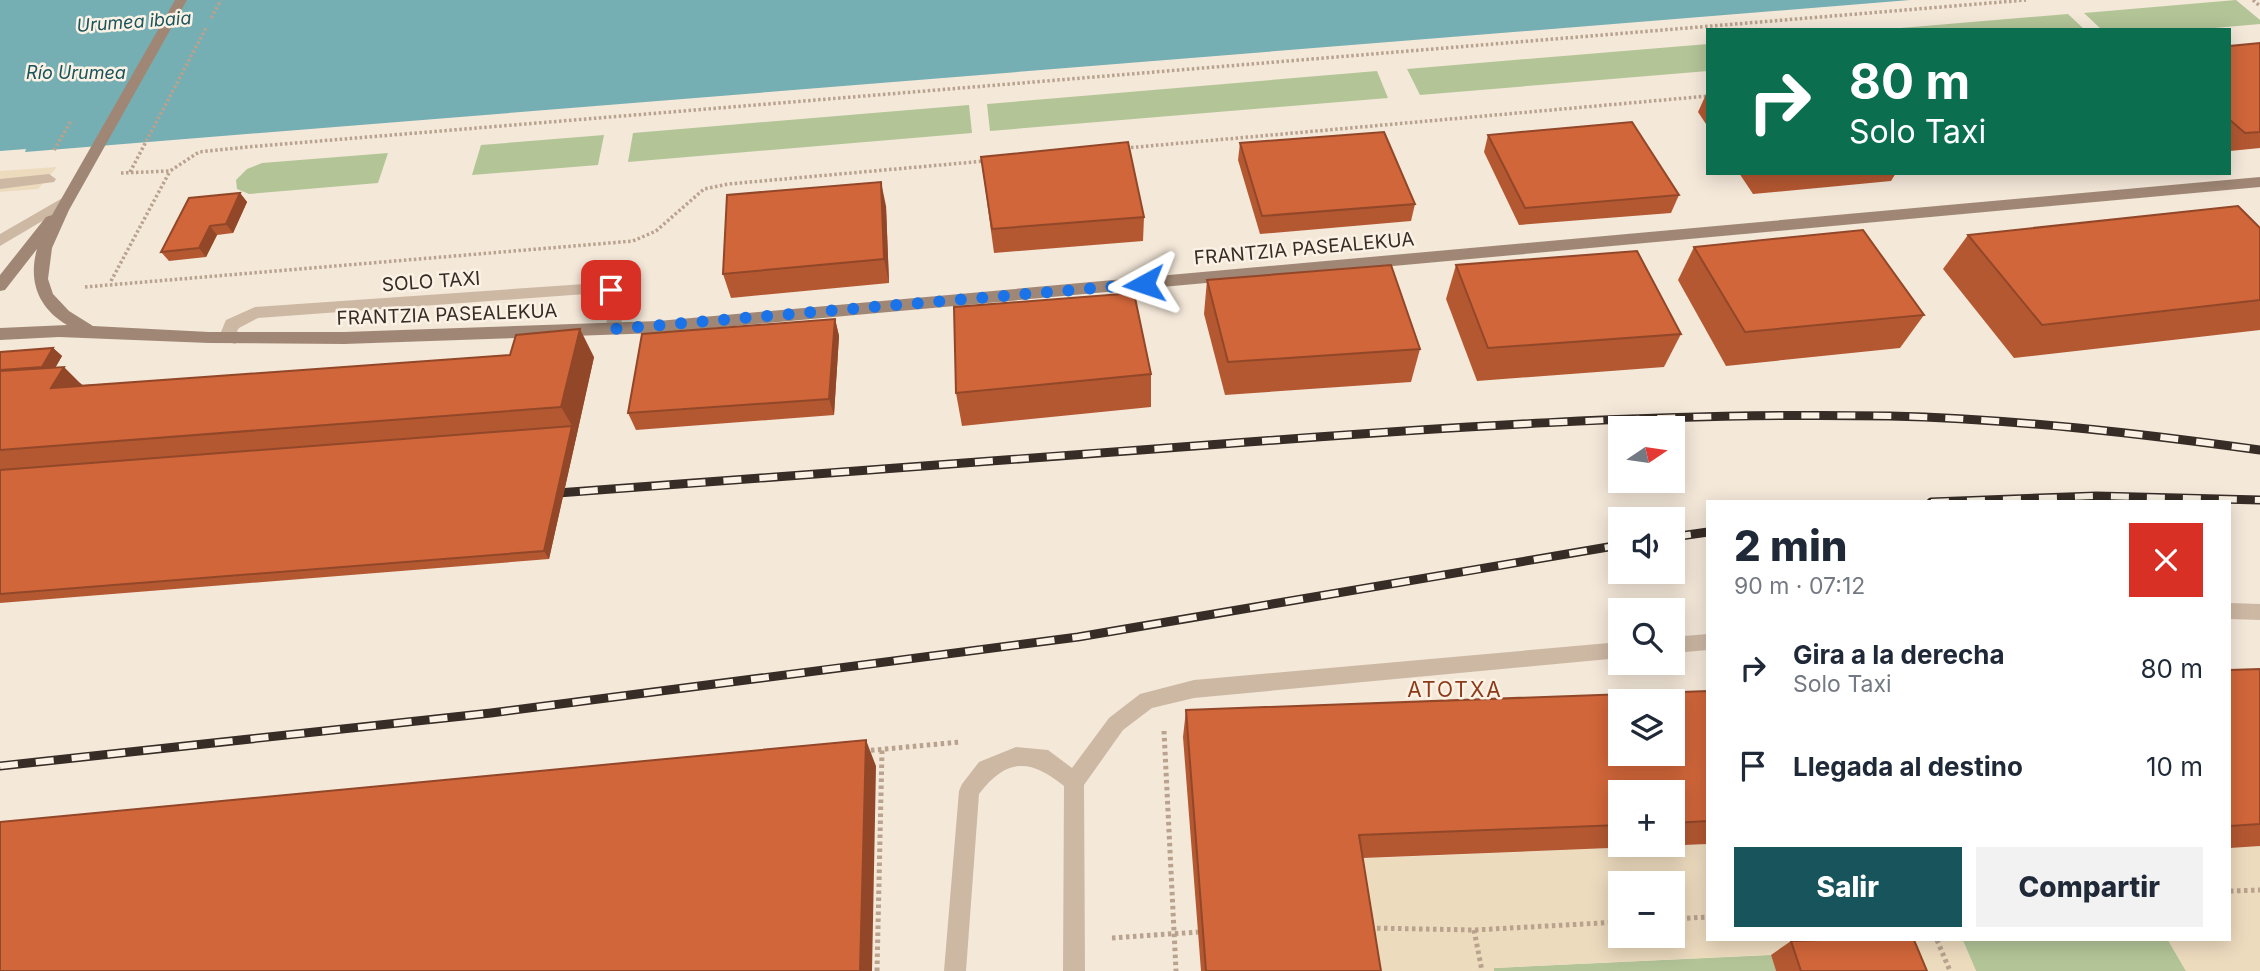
<!DOCTYPE html>
<html lang="es">
<head>
<meta charset="utf-8">
<style>
	body { margin:0; font-family:Inter,sans-serif; background:#f2f2f3; color:#1f2937; height:100vh; display:flex; flex-direction:column; font-size:26px; white-space:nowrap }
	* { box-sizing:border-box; margin:0 }
	p { font-size:23px; color:#747a83 }
	.icon { flex:none; width:38px; height:38px; fill:none; stroke:currentColor; stroke-width:2; stroke-linecap:round; stroke-linejoin:round }
	.map { position:relative; flex:1; overflow:hidden }
	.panel { position:absolute; left:1706px; top:500px; width:525px; height:441px; display:flex; flex-direction:column; background:#fff; border-radius:0px; box-shadow:0 4px 18px #0003 }
	.panel>* { flex:none }
	.banner { position:absolute; left:1706px; top:28px; width:525px; height:147px; border-radius:0px; box-shadow:0 4px 18px #0003; background:#0b6e4f; color:#fff; overflow:hidden }
	.needle { width:46px; rotate:77deg }
	.controls { position:absolute; left:1608px; top:416px; display:grid; gap:14px }
	.controls a { display:grid; place-items:center; width:77px; height:77px; border-radius:0px; background:#fff; box-shadow:0 4px 18px #0003; font-size:35px }
	.pin { position:absolute; display:grid; place-items:center; width:60px; height:60px; color:#fff; margin:-30px; border-radius:14px; box-shadow:0 4px 10px #0006 }
	.me { position:absolute; width:77px; margin:-38px; rotate:265deg; stroke-linejoin:round; filter:drop-shadow(0 0 5px #0008) }
	.turn { display:flex; align-items:center; gap:24px; height:147px; padding:0 28px; font-size:32px }
	.turn .icon { width:91px; height:91px; stroke-width:2.5 }
	.turn b { display:block; font-size:49px; line-height:60px }
	.round { display:grid; place-items:center; flex:none; width:74px; height:74px; border-radius:0px; background:#f2f2f3 }
	.headline { display:flex; align-items:center; justify-content:space-between; height:119px; padding:0 28px }
	h1 { font-size:42px; font-weight:800; line-height:52px }
	.primary-button { display:flex; gap:14px; margin-top:auto; padding:14px 28px }
	.primary-button a { flex:1; height:80px; border-radius:0px; background:#18545c; color:#fff; font-size:28px; font-weight:800; line-height:80px; text-align:center }
	.primary-button a+a { background:#f2f2f3; color:#1f2937 }
	ul { padding:0; list-style:none }
	li { display:flex; align-items:center; gap:21px; height:98px; padding:0 28px }
	li div { flex:1 }
	li b { display:block; font-size:26px }
	li em { font-style:normal }
	.map>svg:first-child { display:block }
	.green { fill:#b3c497 }
	.plaza { fill:#eddbbe; fill-rule:evenodd }
	.water { fill:#75aeb3 }
	.lines { fill:none; stroke-linecap:round; stroke-linejoin:round }
	.path-far1 { stroke:#b9a28e; stroke-width:3.5; stroke-dasharray:2.5 2.5; stroke-linecap:butt }
	.path { stroke:#b9a28e; stroke-width:5; stroke-dasharray:3.5 3.5; stroke-linecap:butt }
	.lane { fill:#cdb8a4; fill-rule:evenodd }
	.street { fill:#cdb8a4; fill-rule:evenodd }
	.secondary { fill:#a08775; fill-rule:evenodd }
	.rail-casing { stroke:#372c26; stroke-width:9 }
	.rail { stroke:#fbf2e5; stroke-width:6; stroke-dasharray:18; stroke-linecap:butt }
	.wall { fill:#b45832; fill-rule:evenodd }
	.shaded-wall { fill:#924729 }
	.building { fill:#d1663a; stroke:#924729; stroke-width:2; fill-rule:evenodd }
	.route { stroke:#1a73e8; stroke-width:12; stroke-dasharray:0 21.6 }
	.labels { text-anchor:middle; stroke-width:5; stroke-linejoin:round; paint-order:stroke }
	.far-water-label { font-size:18px; font-style:italic; fill:#18545c; stroke:#fbf2e5 }
	.street-label { font-size:19px; fill:#372c26; stroke:#fbf2e5 }
	.neighbourhood-label { font-size:21px; letter-spacing:2px; fill:#8d3a18; stroke:#fbf2e5 }
</style>
</head>
<body>
<div class="map">
<svg width="2260" height="971" viewBox="0 0 2260 971">
	<rect width="100%" height="100%" fill="#f4e8d9"/>
	<!-- green -->
	<g class="green">
		<polygon points="2236,0 2260,20 2260,24 2192,30 2102,30 2084,13"/>
		<polygon points="2068,14 2085,30 1877,30"/>
		<polygon points="1708,44 1708,71 1420,95 1407,69"/>
		<polygon points="1377,71 1388,98 990,131 987,104"/>
		<polygon points="969,105 972,133 628,162 633,133"/>
		<polygon points="604,135 598,165 472,175 481,145"/>
		<polygon points="388,153 378,183 249,194 237,189 236,180 247,169 262,163"/>
		<polygon points="2168,940 2186,971 1976,971 1963,941"/>
		<polygon points="1771,955 1776,971 1494,971 1494,968"/>
	</g>
	<!-- plaza -->
	<g class="plaza">
		<polygon points="57,167 38,189 0,192 0,171"/>
		<path d="M 1708,844 L 1708,940 L 1991,940 L 1963,941 L 1976,971 L 1897,971 L 1888,949 L 1494,968 L 1494,971 L 1367,971 L 1350,859 ZM 1620,884 L 1673,884 L 1673,936 L 1620,936 Z"/>
		<polygon points="2260,846 2260,971 2186,971 2168,940 2230,940 2230,848"/>
	</g>
	<!-- water -->
	<polygon class="water" points="0,0 1910,0 25,152 26,149 0,151"/>
	<g class="lines">
		<!-- path-far1 -->
		<g class="path-far1">
			<polyline points="2253,0 2260,6"/>
			<polyline points="211,18 221,0"/>
			<polyline points="1126,148 1708,96"/>
			<polyline points="54,150 71,121"/>
			<polyline points="130,172 206,28"/>
			<polyline points="121,173 170,171 199,152 247,147 2026,0"/>
			<polyline points="111,281 170,171"/>
			<polyline points="85,287 633,241 656,231 704,189 728,184 985,161"/>
		</g>
		<!-- path -->
		<g class="path">
			<polyline points="1164,731 1176,971"/>
			<polyline points="864,751 960,742"/>
			<polyline points="2230,891 2260,890"/>
			<polyline points="1673,919 1708,917"/>
			<polyline points="1370,928 1474,930 1620,922"/>
			<polyline points="1474,930 1482,971"/>
			<polyline points="1112,938 1198,932"/>
			<polyline points="1937,940 1950,971"/>
			<polyline points="877,971 882,750"/>
		</g>
		<!-- lane -->
		<g class="lane">
			<polygon points="66,196 73,201 71,204 0,246 0,234"/>
			<polygon points="599,283 616,286 625,298 620,333 608,333 606,329 609,299 606,295 599,293 258,318 239,328 237,331 243,338 235,344 229,342 221,332 226,320 255,307"/>
		</g>
		<!-- street -->
		<g class="street">
			<polygon points="49,174 56,179 54,182 0,189 0,179"/>
			<polygon points="2230,603 2260,604 2260,620 2230,619"/>
			<polygon points="1708,634 1708,650 1673,653 1673,637"/>
			<path d="M 1620,642 L 1620,658 L 1194,698 L 1152,708 L 1123,730 L 1084,785 L 1085,971 L 1063,971 L 1064,786 C 1030,758 1007,758 979,794 L 966,971 L 944,971 L 959,791 L 962,784 L 979,762 L 1016,747 L 1048,750 L 1072,768 L 1109,718 L 1140,694 L 1194,680 Z"/>
		</g>
		<!-- secondary -->
		<path class="secondary" d="M 175,0 L 187,0 L 69,210 L 52,248 L 48,279 L 53,294 L 69,311 L 93,326 L 209,332 L 344,332 L 658,321 L 2260,177 L 2260,187 L 658,333 L 344,344 L 209,343 L 59,337 L 0,340 L 0,328 L 67,325 C 38,308 28,281 37,249 L 5,290 L 0,291 L 0,275 L 46,217 L 52,215 Z"/>
		<!-- rail casing -->
		<g class="rail-casing">
			<g id="rail">
				<path d="M 544,494 C 765,478 987,461 1208,445 C 1435,428 1662,412 1890,416 C 2014,419 2137,433 2260,450"/>
				<polyline points="1931,502 2096,496 2260,500"/>
				<polyline points="1673,537 1708,532"/>
				<polyline points="0,766 491,713 1078,637 1620,545"/>
			</g>
		</g>
		<!-- rail -->
		<use href="#rail" class="rail"/>
	</g>
	<!-- wall -->
	<g class="wall">
		<polygon points="2260,43 2260,148 2230,151 2230,46"/>
		<polygon points="1708,90 1708,127 1698,112"/>
		<polygon points="1488,135 1679,195 1671,213 1519,225 1484,152"/>
		<polygon points="1240,143 1415,204 1411,221 1260,234 1238,160"/>
		<polygon points="981,157 1144,217 1143,241 994,253"/>
		<polygon points="1739,173 1896,173 1891,181 1753,194"/>
		<polygon points="240,193 247,202 233,233 217,235 206,257 169,261 161,252"/>
		<polygon points="886,206 889,283 731,298 723,274"/>
		<polygon points="2260,228 2260,330 2014,358 1943,269 1968,235"/>
		<polygon points="1694,247 1924,315 1900,348 1726,366 1678,280"/>
		<polygon points="1456,265 1681,334 1664,367 1477,381 1446,299"/>
		<polygon points="1207,280 1420,349 1411,382 1225,395 1204,314"/>
		<polygon points="835,319 839,336 834,415 636,430 628,413"/>
		<polygon points="53,348 62,356 55,368 83,385 594,357 549,559 0,603 0,352"/>
		<polygon points="1151,374 1151,407 962,426 956,393"/>
		<polygon points="2260,669 2260,846 2230,848 2230,670"/>
		<path d="M 1708,691 L 1708,844 L 1363,858 L 1381,971 L 1201,971 L 1183,737 L 1186,710 ZM 1620,793 L 1673,793 L 1673,845 L 1620,845 Z"/>
		<polygon points="1791,941 1927,971 1776,971 1771,955"/>
	</g>
	<!-- shaded-wall -->
	<g class="shaded-wall">
		<polygon points="881,182 886,206 889,283 884,259"/>
		<polygon points="240,193 247,202 233,233 226,224"/>
		<polygon points="210,226 217,235 206,257 199,248"/>
		<polygon points="835,319 839,336 834,415 829,399"/>
		<polygon points="580,329 594,357 577,434 561,407"/>
		<polygon points="53,348 62,356 51,375 42,367"/>
		<polygon points="64,367 92,395 51,388"/>
		<polygon points="572,426 577,434 549,559 544,551"/>
		<polygon points="866,740 876,766 872,971 860,971"/>
	</g>
	<!-- building -->
	<g class="building">
		<polygon points="2260,43 2260,132 2245,133 2230,120 2230,46"/>
		<polygon points="1632,122 1679,195 1525,208 1488,135"/>
		<polygon points="1384,132 1415,204 1262,216 1240,143"/>
		<polygon points="1128,142 1144,217 992,229 981,157"/>
		<polygon points="881,182 884,259 723,274 727,195"/>
		<polygon points="240,193 226,224 210,226 199,248 161,252 189,198"/>
		<polygon points="2238,206 2260,228 2260,300 2042,325 1968,235"/>
		<polygon points="1863,230 1924,315 1745,332 1694,247"/>
		<polygon points="1637,251 1681,334 1488,348 1456,265"/>
		<polygon points="1391,265 1420,349 1228,362 1207,280"/>
		<polygon points="1134,293 1151,374 956,393 954,307"/>
		<polygon points="835,319 829,399 628,413 642,334"/>
		<polygon points="580,329 561,407 0,450 0,371 64,367 51,388 510,355 516,335"/>
		<polygon points="53,348 42,367 0,370 0,352"/>
		<polygon points="572,426 544,551 0,594 0,470"/>
		<polygon points="2260,669 2260,824 2230,826 2230,670"/>
		<path d="M 1708,691 L 1708,821 L 1673,823 L 1673,793 L 1620,793 L 1620,825 L 1359,835 L 1381,971 L 1206,971 L 1186,710 ZM 1620,702 L 1673,702 L 1673,754 L 1620,754 Z"/>
		<polygon points="866,740 860,971 0,971 0,822"/>
		<polygon points="1820,940 1914,940 1927,971 1801,971 1791,941"/>
	</g>
	<g class="lines">
		<!-- route -->
		<path class="route" d="M 611,290 C 621,303 617,314 614,329 L 1144,284"/>
	</g>
	<g class="labels">
		<!-- far-water labels -->
		<g class="far-water-label">
			<text transform="translate(134 22) rotate(-4)" y="6">Urumea ibaia</text>
			<text x="76" y="79">Río Urumea</text>
		</g>
		<!-- street labels -->
		<g class="street-label">
			<text transform="translate(1304 248) rotate(-5)" y="7">FRANTZIA PASEALEKUA</text>
			<text transform="translate(431 281) rotate(-4)" y="7">SOLO TAXI</text>
			<text transform="translate(447 314) rotate(-2)" y="7">FRANTZIA PASEALEKUA</text>
		</g>
		<!-- neighbourhood labels -->
		<g class="neighbourhood-label">
			<text x="1455" y="697">ATOTXA</text>
		</g>
	</g>
</svg>
<div class="controls">
<a><svg class="needle" viewBox="-14 -14 28 28"><path d="M0-13l5 13h-10z" fill="#e53935"/><path d="M0 13l5-13h-10z" fill="#747a83"/></svg></a>
<a><svg class="icon" aria-label="sound" viewBox="0 0 24 24"><path d="M4 9h4l5-4v14l-5-4H4zM17 9q2 3 0 6"/></svg></a>
<a><svg class="icon" aria-label="search" viewBox="0 0 24 24"><circle cx="10" cy="10" r="6"/><path d="M15 15l6 6"/></svg></a>
<a><svg class="icon" aria-label="layers" viewBox="0 0 24 24"><path d="M12 4l9 5-9 5-9-5zM3 14l9 5 9-5"/></svg></a>
<a>+</a>
<a>−</a>
</div>
<div class="pin" style="left:611px;top:290px;background:#d93025"><svg class="icon" aria-label="arrive" viewBox="0 0 24 24"><path d="M6 21V4h12l-3 4 3 4H6"/></svg></div>
<svg class="me" style="left:1144px;top:284px" viewBox="-20 -20 40 40"><path d="M0-17L14 15 0 8-14 15z" fill="#1a73e8" stroke="#fff" stroke-width="4"/></svg>
<div class="banner">
<div class="turn"><svg class="icon" aria-label="right" viewBox="0 0 24 24"><path d="M7 20v-9h11M14 6l5 5-5 5"/></svg><div><b>80 m</b>Solo Taxi</div></div>
</div>
<section class="panel">
<div class="headline"><div><h1>2 min</h1><p>90 m · 07:12</p></div><a class="round" style="background:#d93025;color:#fff"><svg class="icon" aria-label="close" viewBox="0 0 24 24"><path d="M6 6l12 12M18 6L6 18"/></svg></a></div>
<ul>
<li><svg class="icon" aria-label="right" viewBox="0 0 24 24"><path d="M7 20v-9h11M14 6l5 5-5 5"/></svg><div><b>Gira a la derecha</b><p>Solo Taxi</p></div><em>80 m</em></li>
<li><svg class="icon" aria-label="arrive" viewBox="0 0 24 24"><path d="M6 21V4h12l-3 4 3 4H6"/></svg><div><b>Llegada al destino</b></div><em>10 m</em></li>
</ul>
<div class="primary-button"><a>Salir</a><a>Compartir</a></div>
</section>
</div>
</body>
</html>
